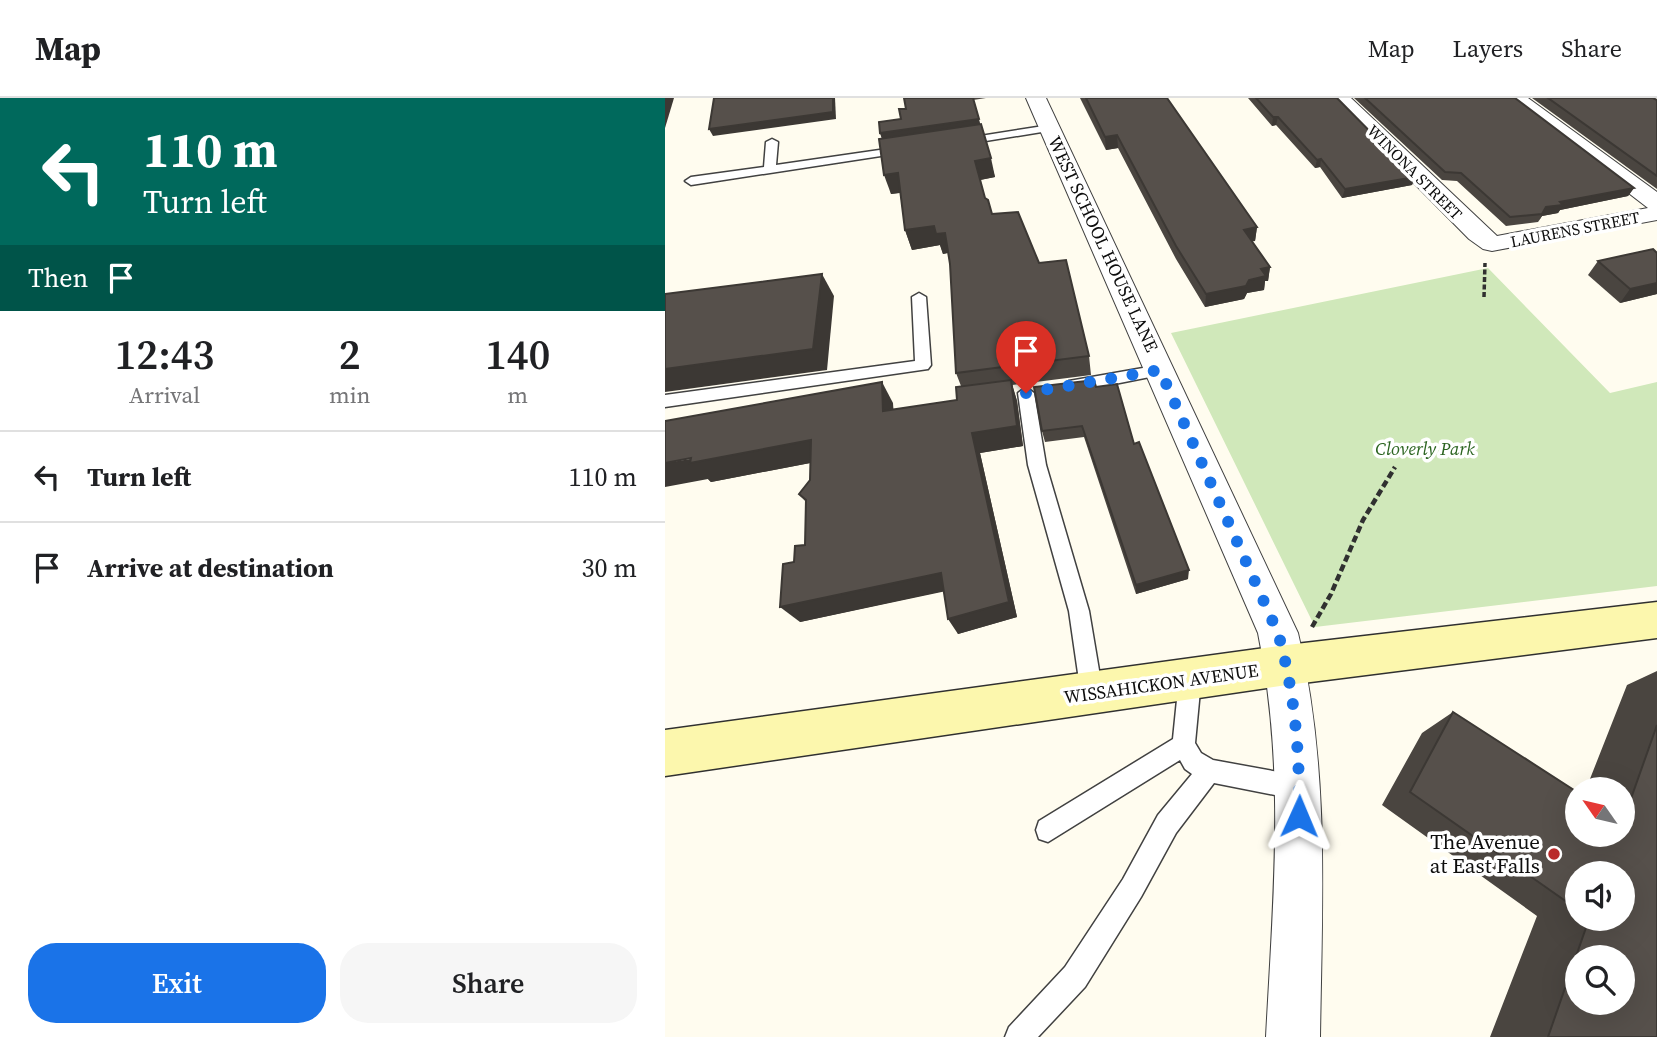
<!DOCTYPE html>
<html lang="en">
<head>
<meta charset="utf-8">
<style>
	body { margin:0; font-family:"Source Serif 4",serif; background:#f6f6f6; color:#202124; height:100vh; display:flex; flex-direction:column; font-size:26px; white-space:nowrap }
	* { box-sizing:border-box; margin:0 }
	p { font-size:23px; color:#757577 }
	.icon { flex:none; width:38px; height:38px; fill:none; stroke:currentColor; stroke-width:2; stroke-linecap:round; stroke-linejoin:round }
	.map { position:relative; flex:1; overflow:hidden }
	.side { display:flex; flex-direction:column; background:#fff; width:665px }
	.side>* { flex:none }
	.guide { background:#00695c; color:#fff; overflow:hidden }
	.needle { width:46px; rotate:304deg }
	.controls { position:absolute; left:900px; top:679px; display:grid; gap:14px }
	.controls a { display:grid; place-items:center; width:70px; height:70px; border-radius:50%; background:#fff; box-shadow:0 7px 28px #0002; font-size:35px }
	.pin { position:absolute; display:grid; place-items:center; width:60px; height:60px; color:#fff; margin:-72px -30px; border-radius:50% 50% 50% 0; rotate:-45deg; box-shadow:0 0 7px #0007 }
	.pin .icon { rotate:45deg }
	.me { position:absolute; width:77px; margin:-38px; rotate:1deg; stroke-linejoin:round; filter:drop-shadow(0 0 5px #0008) }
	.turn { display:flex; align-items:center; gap:24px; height:147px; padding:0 28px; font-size:32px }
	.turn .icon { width:91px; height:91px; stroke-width:2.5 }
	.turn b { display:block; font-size:49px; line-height:60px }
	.then { display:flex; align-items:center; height:66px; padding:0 28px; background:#0003; gap:14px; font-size:26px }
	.eta { display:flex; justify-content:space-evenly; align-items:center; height:119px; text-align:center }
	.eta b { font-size:42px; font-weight:600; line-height:49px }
	.primary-button { display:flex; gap:14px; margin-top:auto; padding:14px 28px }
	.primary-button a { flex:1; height:80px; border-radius:28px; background:#1a73e8; color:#fff; font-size:28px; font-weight:600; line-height:80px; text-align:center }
	.primary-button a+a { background:#f6f6f6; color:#202124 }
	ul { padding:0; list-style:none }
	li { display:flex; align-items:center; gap:21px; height:91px; padding:0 28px; border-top:2px solid #e0e0e0 }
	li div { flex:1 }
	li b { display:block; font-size:26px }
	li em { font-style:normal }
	header { display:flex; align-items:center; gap:42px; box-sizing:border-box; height:98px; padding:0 35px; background:#fff; border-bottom:2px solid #e0e0e0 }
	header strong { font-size:33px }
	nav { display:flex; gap:38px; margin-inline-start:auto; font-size:24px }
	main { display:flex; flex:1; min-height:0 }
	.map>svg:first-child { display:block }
	.green { fill:#d0e8ba }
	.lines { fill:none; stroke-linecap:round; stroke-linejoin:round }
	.lane-casing { stroke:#414141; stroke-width:3 }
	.street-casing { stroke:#414141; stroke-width:2 }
	.secondary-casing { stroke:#303030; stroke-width:3 }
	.path-far1 { stroke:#303030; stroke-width:3.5; stroke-dasharray:5 2.5; stroke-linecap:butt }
	.path { stroke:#303030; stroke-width:4.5; stroke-dasharray:7 3.5; stroke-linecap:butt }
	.lane { fill:#fff; fill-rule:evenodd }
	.street { fill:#fff; fill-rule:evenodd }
	.secondary { fill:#fcf7ad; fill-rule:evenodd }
	.wall { fill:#4a4540; fill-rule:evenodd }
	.shaded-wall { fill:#3c3834 }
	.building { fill:#56504b; stroke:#3c3834; stroke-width:2; fill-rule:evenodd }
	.route { stroke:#1a73e8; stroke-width:12; stroke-dasharray:0 21.6 }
	.poi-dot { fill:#ba2a2a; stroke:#fff; stroke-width:2.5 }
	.labels { text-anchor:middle; stroke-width:7; stroke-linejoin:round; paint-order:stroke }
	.far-street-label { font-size:16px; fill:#0e0e0e; stroke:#fff }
	.street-label { font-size:18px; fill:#0e0e0e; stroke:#fff }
	.park-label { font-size:18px; font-style:italic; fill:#2b6420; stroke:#fff }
	.near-poi-label { font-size:21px; fill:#0e0e0e; stroke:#fff; text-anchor:end }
</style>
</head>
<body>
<header>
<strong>Map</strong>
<nav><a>Map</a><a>Layers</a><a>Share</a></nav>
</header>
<main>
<section class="side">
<div class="guide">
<div class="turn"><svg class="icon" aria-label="left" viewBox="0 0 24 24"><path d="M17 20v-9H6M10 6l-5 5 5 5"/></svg><div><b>110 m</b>Turn left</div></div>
<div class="then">Then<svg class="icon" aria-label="arrive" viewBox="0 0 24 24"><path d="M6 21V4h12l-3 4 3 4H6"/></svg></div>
</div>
<div class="eta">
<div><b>12:43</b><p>Arrival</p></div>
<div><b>2</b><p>min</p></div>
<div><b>140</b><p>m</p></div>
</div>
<ul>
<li><svg class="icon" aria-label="left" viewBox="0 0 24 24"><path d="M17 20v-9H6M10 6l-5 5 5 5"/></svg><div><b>Turn left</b></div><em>110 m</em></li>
<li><svg class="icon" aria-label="arrive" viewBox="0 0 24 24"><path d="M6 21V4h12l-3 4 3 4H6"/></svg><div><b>Arrive at destination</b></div><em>30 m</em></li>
</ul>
<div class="primary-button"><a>Exit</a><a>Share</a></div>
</section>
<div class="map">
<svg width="992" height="939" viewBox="0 0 992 939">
	<rect width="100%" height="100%" fill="#fffcef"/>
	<!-- green -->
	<polygon class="green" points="823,170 945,295 992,284 992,488 650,529 506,235"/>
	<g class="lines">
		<!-- lane casing -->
		<g class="lane-casing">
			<g id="lane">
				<polygon points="385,27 389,28 389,32 296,47 290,44 296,41"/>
				<polygon points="107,41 113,44 111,67 242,48 248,51 242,54 26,87 20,83 26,79 99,69 101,44"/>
				<polygon points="254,195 261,199 266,267 263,271 0,309 0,297 250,263 247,199"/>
				<polygon points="495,267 503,272 500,276 404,295 396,289 404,283"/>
				<polygon points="361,289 369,295 381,367 424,513 438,596 435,603 427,607 419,603 416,596 404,513 363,367 353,295"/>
				<polygon points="525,572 533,575 536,582 530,645 536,655 548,662 635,678 643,682 647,690 643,698 635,702 549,685 511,735 476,799 420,889 373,939 340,939 344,929 400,869 458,781 493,717 527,676 520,671 515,662 383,744 374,741 371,732 374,723 508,641 514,582 517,575"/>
			</g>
		</g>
		<!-- street casing -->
		<g class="street-casing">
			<g id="street">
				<path d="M 361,0 L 381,0 L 633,535 C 665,671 657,800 655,939 L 601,939 C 608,802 621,671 593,535 Z"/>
				<polygon points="665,0 686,0 832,138 983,110 840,0 863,0 992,94 992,122 827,153 818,151 804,141"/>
			</g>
		</g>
		<!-- secondary casing -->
		<g class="secondary-casing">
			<polygon id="secondary" points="992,504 992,540 622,587 0,678 0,632 622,547"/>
		</g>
		<!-- path-far1 -->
		<polyline class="path-far1" points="819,199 820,165"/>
		<!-- path -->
		<polyline class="path" points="647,529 666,496 698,422 730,369"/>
		<!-- lane -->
		<use href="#lane" class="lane"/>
		<!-- street -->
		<use href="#street" class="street"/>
		<!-- secondary -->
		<use href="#secondary" class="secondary"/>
	</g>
	<!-- wall -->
	<g class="wall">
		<polygon points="239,0 321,0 308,2 330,79 315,82 320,100 327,116 374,165 424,258 426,277 347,287 352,303 358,348 315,355 352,519 293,536 278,493 135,524 129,464 140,447 141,404 134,396 145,382 145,365 46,384 43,381 228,305 228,312 292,302 296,288 291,275 285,166 283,155 278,156 275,147 247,152 240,132 235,95 226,96 217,41 215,35 236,21 241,11"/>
		<polygon points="415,0 502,0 592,129 590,143 587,143 605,169 603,183 600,183 599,192 582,195 579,201 540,209 511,161 453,50 441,52"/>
		<polygon points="583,0 672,0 750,79 747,87 677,100 655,69 650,70 611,27 607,28"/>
		<polygon points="689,0 850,0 969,90 963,98 895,112 893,115 877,118 873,124 841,128 792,83 777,82"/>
		<polygon points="867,0 988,0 992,2 992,91"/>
		<polygon points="933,163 992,196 955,205 923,177"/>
		<polygon points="431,289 469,346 523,481 471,496 419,339 380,344 377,333"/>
		<path d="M 992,573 L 992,939 L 825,939 L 872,818 L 717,707 L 757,635 L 788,614 L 957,737 L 957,691 L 921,691 L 962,587 ZM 912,775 L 957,821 L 912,821 Z"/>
	</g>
	<!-- shaded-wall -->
	<g class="shaded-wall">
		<polygon points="0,0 9,0 0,30"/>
		<polygon points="168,0 170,0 171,21 48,38 44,31"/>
		<polygon points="608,19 613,19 611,27 607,28"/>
		<polygon points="314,21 317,34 220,48 215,35"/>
		<polygon points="452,37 453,50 441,52 440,39"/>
		<polygon points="326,60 330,79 315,82 310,63"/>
		<polygon points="656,61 655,69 650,70 652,62"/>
		<polygon points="233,75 240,94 226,96 219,77"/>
		<polygon points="750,79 747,87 677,100 680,91"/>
		<polygon points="969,90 963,98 895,112 893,115 877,118 873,124 881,109 895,104"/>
		<polygon points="269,128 280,135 286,154 278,156 275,147 247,152 240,132"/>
		<polygon points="592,129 590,143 578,145 579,132"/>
		<polygon points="605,169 603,183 600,183 599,192 582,195 579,201 540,209 541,196 584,182 596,171"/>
		<polygon points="157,176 169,198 162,272 0,294 0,271"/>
		<polygon points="992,185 992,196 955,205 965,191"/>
		<polygon points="346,282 352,303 358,348 315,355 352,519 293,536 283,521 307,335"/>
		<polygon points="217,284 228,305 230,334 218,313"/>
		<polygon points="146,342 161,362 46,384 43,381 0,389 0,365"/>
		<polygon points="524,472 523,481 471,496 471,487"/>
		<polygon points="276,475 286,492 135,524 115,509"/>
	</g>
	<!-- building -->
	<g class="building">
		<polygon points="49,0 168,0 168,14 44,31"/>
		<polygon points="239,0 308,0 314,21 215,35 214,24 236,21 234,11 241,11"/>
		<polygon points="421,0 502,0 592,129 579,132 605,169 596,171 601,178 584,182 581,188 541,196 511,148 452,37 440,39"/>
		<polygon points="591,0 672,0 750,79 680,91 656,61 652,62 613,19 608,19"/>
		<polygon points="700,0 850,0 969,90 895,104 898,107 881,109 877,116 845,119 796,75 780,74"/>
		<polygon points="883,0 988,0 992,2 992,78"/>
		<polygon points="316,26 326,60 310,63 320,100 323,102 327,116 353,114 374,165 401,162 424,258 291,275 285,166 280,135 271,136 269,128 240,132 233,75 219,77 214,41"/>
		<polygon points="988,151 992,155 992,185 965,191 933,163"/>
		<polygon points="157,176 148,251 0,271 0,196"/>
		<polygon points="346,282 352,328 307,335 344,504 283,521 276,475 115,509 118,466 129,464 130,448 140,447 141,402 134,396 145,382 146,342 25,365 26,360 0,365 0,323 217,284 218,313 292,302 291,289"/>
		<polygon points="429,282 431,289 452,286 469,346 474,344 524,472 471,487 417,328 377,333 369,289"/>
		<path d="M 788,614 L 912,694 L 912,737 L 957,737 L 957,723 L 958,723 L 992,627 L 992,939 L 883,939 L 924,821 L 957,821 L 957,775 L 912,775 L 912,811 L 745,694 ZM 912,859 L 957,859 L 957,905 L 912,905 Z"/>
	</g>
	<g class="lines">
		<!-- route -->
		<path class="route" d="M 361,295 L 495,272 L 613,535 C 630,595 635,656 634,718"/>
	</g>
	<!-- markers -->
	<circle class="poi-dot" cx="889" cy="756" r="7"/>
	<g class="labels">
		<!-- far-street labels -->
		<g class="far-street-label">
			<text transform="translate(750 74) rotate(45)" y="6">WINONA STREET</text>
			<text transform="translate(910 131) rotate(-11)" y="6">LAURENS STREET</text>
		</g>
		<!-- street labels -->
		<g class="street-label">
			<text transform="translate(438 146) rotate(65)" y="6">WEST SCHOOL HOUSE LANE</text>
			<text transform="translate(496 586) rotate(-8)" y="6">WISSAHICKON AVENUE</text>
		</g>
		<!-- park labels -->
		<g class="park-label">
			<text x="760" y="357">Cloverly Park</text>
		</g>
		<!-- near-poi labels -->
		<g class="near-poi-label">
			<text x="875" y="751">The Avenue<tspan x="875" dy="24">at East Falls</tspan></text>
		</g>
	</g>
</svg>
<div class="controls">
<a><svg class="needle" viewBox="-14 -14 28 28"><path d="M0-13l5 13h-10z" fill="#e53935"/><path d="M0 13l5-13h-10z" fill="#757577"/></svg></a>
<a><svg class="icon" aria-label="sound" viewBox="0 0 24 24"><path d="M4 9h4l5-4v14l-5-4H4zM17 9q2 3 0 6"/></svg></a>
<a><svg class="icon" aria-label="search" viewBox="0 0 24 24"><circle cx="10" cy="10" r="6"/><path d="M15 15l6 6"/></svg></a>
</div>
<div class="pin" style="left:361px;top:295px;background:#d93025"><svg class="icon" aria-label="arrive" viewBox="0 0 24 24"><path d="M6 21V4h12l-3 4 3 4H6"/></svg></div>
<svg class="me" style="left:634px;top:718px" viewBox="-20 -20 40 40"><path d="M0-17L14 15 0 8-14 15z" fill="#1a73e8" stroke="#fff" stroke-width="4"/></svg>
</div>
</main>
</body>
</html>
